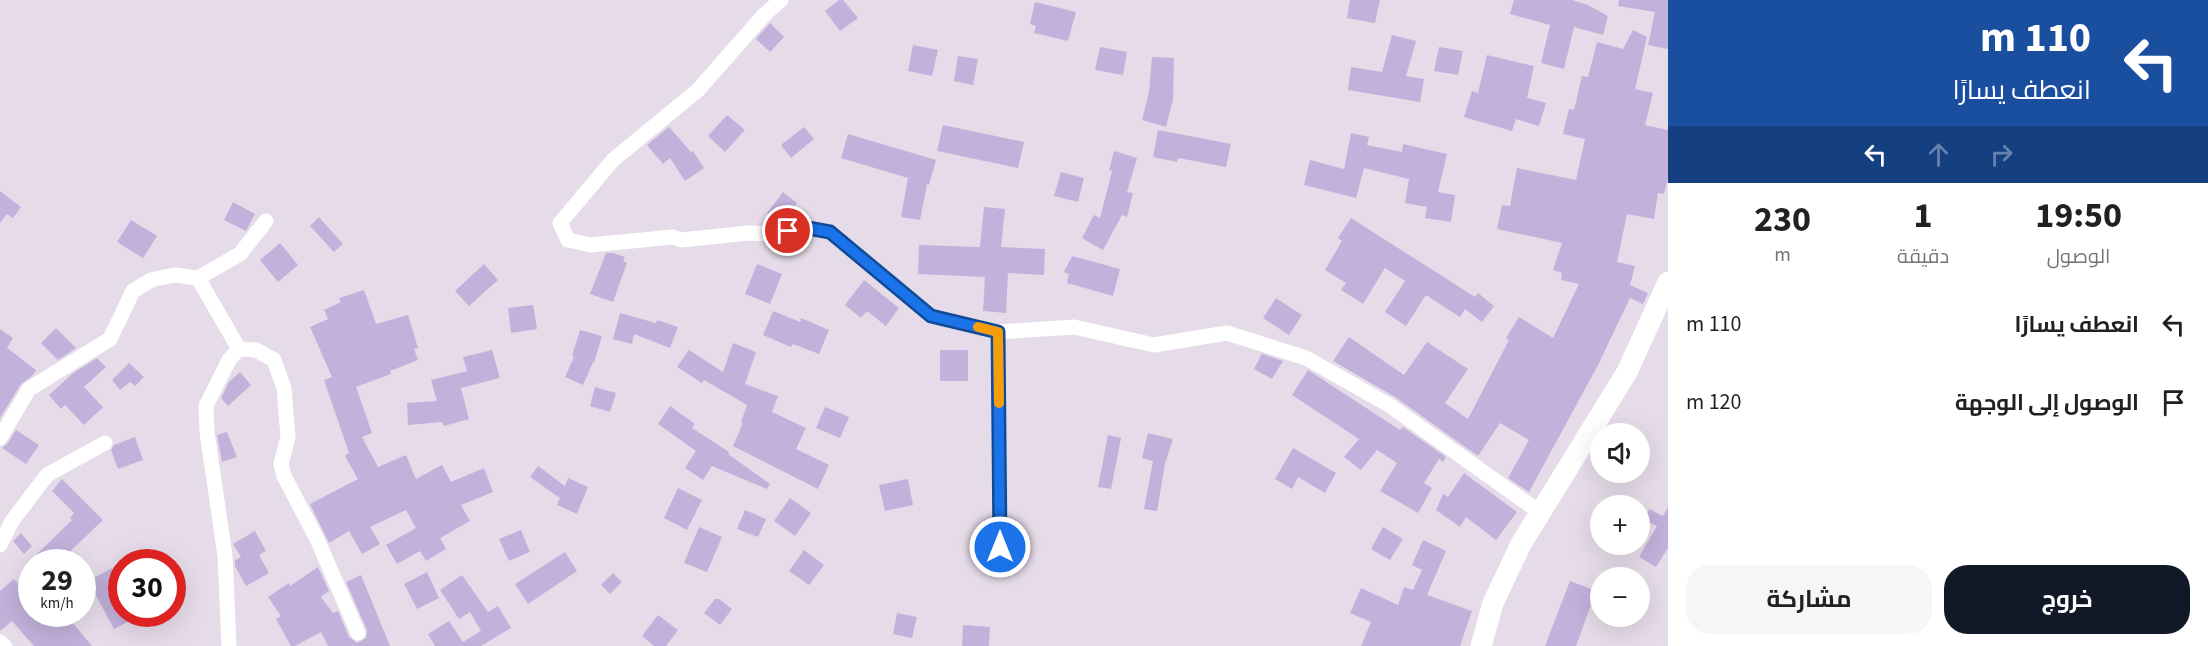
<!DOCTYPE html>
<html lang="ar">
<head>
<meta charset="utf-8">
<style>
	body { margin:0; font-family:"Source Sans 3",Cairo,sans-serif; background:#f6f6f6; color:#202124; direction:rtl; height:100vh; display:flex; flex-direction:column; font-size:22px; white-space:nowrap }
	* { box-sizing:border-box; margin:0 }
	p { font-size:20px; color:#757577 }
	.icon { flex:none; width:33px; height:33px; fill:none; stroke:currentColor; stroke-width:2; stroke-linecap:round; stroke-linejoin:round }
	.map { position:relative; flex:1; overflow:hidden; direction:ltr }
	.details { display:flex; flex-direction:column; background:#fff; width:540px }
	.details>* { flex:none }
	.banner { background:#1a4fa0; color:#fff; overflow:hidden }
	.controls { position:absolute; left:1590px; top:423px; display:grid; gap:12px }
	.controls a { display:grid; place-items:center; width:60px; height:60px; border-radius:50%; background:#fff; box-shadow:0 6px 24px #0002; font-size:30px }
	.speed { position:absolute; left:18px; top:549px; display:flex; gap:12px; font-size:30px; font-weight:700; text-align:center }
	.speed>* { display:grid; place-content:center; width:78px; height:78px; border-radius:50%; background:#fff; box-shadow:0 6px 24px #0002; line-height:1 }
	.speed small { font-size:15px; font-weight:400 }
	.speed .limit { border:9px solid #d22; background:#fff; color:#111 }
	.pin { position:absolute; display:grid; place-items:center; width:51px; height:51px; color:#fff; margin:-26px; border:3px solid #fff; border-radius:50%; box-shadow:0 2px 6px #0007 }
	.me { position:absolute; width:66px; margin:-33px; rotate:0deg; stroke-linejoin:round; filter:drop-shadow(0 0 4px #0008) }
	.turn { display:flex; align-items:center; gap:21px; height:126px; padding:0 18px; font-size:27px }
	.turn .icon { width:78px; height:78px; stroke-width:2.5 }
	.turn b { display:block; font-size:42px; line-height:51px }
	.lanes { display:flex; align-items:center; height:57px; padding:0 18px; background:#0003; justify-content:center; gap:30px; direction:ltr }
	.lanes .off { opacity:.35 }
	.eta { display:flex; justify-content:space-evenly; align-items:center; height:102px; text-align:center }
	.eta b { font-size:36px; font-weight:700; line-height:42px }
	.action { display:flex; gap:12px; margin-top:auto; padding:12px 18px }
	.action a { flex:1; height:69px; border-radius:24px; background:#111827; color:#fff; font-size:24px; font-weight:700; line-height:69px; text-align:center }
	.action a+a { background:#f6f6f6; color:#202124 }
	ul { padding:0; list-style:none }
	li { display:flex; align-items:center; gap:18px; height:78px; padding:0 18px }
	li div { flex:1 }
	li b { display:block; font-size:22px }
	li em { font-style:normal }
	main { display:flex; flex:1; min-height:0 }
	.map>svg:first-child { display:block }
	.building { fill:#c2b1db }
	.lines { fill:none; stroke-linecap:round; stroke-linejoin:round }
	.street { stroke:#fff; stroke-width:15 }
	.secondary { stroke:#fff; stroke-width:21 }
	.route-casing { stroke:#114b97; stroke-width:15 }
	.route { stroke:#1a73e8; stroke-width:10 }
	.slow { stroke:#f59e0b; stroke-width:10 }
</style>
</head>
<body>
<main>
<section class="details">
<div class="banner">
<div class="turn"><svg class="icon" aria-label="left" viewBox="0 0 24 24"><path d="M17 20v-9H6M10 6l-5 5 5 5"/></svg><div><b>110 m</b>انعطف يسارًا</div></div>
<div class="lanes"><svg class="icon" aria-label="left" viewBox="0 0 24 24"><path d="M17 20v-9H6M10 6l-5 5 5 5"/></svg><svg class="icon off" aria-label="ahead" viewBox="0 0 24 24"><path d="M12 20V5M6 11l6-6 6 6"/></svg><svg class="icon off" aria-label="right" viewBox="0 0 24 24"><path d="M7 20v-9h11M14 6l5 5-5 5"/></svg></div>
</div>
<div class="eta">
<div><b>19:50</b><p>الوصول</p></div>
<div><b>1</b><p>دقيقة</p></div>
<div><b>230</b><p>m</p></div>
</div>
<ul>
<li><svg class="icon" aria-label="left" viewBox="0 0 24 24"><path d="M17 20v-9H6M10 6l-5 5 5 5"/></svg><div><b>انعطف يسارًا</b></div><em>110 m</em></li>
<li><svg class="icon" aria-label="arrive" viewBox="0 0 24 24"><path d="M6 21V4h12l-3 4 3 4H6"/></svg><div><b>الوصول إلى الوجهة</b></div><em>120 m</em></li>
</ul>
<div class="action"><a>خروج</a><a>مشاركة</a></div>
</section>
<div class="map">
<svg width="1668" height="646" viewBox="0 0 1668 646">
	<rect width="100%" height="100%" fill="#e6dce9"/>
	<!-- building -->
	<g class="building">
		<polygon points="839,0 843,0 858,18 840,31 825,11"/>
		<polygon points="1350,0 1380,0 1375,23 1347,18"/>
		<polygon points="1514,0 1572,0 1588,5 1608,16 1603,35 1574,27 1564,69 1541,63 1550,25 1510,14"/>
		<polygon points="1619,0 1668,0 1668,49 1648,45 1655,12 1618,6"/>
		<polygon points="1035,2 1076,12 1068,41 1034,33 1036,26 1030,24"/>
		<polygon points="770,23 784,37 770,52 756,39"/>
		<polygon points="1633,30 1647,37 1635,89 1653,93 1645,125 1668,130 1668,178 1664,194 1658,193 1654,219 1627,214 1617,262 1635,266 1630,285 1648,293 1643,304 1630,298 1598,365 1529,492 1508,478 1529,440 1500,423 1478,456 1395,397 1333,361 1349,337 1404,375 1427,342 1468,369 1445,403 1468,419 1509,340 1506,338 1519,317 1553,338 1579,284 1561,280 1562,273 1553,270 1562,243 1497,229 1502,205 1510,206 1517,168 1576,180 1585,139 1563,134 1569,109 1574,110 1582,76 1588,77 1597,42 1623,49"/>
		<polygon points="1392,35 1416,41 1406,76 1424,79 1420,102 1348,90 1351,67 1382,72"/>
		<polygon points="913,45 938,50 932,76 908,71"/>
		<polygon points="1100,47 1127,52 1123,75 1095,70"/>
		<polygon points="1439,47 1463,51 1458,75 1434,71"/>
		<polygon points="1487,55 1534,66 1527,98 1546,103 1539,126 1516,119 1512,131 1464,117 1472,91 1478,93"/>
		<polygon points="958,56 978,59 973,85 954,81"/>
		<polygon points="1152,57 1174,58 1173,100 1166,127 1142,120 1149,92"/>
		<polygon points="727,115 745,130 725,152 708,136"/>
		<polygon points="943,125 1024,142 1018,168 937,151"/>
		<polygon points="669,127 691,152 693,151 704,168 685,181 670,158 663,164 647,145"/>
		<polygon points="804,127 814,139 791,158 781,145"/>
		<polygon points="1158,130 1231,144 1226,167 1178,158 1177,162 1153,157"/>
		<polygon points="1351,133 1369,137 1367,145 1402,152 1403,144 1447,154 1438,192 1455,195 1451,222 1425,218 1427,207 1405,203 1409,179 1364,168 1356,198 1304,185 1310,160 1344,169"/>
		<polygon points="848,134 936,160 929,185 927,184 920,220 901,217 908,178 841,158"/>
		<polygon points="1114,151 1137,158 1127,192 1133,193 1127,217 1122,215 1103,250 1082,238 1094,215 1100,218 1112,171 1109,170"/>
		<polygon points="1061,172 1084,178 1078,202 1054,196"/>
		<polygon points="0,191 21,207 13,218 7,214 0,223"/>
		<polygon points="783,192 797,203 783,222 780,222 767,213"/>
		<polygon points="233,202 255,214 246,231 224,220"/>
		<polygon points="984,207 1005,209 1001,247 1045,249 1044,275 1008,273 1006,313 983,311 985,277 918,274 919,245 980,247"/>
		<polygon points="319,217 343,244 334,252 310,226"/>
		<polygon points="1351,218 1475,297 1478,293 1494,306 1482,322 1465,309 1460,317 1426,295 1406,326 1385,312 1405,281 1385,268 1363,304 1341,290 1346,283 1325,270 1342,241 1338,238"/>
		<polygon points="131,220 157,236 143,258 117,242"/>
		<polygon points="280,243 298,265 278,282 260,260"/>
		<polygon points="606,253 613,253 625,257 623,261 627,263 613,302 590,294"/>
		<polygon points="1072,256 1120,269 1113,296 1067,283 1069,274 1064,272"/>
		<polygon points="484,264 498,280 469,306 455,291"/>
		<polygon points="757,264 782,274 770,304 745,294"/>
		<polygon points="864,280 899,308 886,326 867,311 861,318 845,305"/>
		<polygon points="364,290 376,324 408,315 418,348 414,349 418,360 390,371 391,374 356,387 372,433 362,437 378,467 406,455 416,479 442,465 451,482 484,468 493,492 461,505 470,521 440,538 446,549 426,561 420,551 397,564 386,545 416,528 406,510 370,527 380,544 362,554 349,531 329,543 310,504 358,479 345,456 349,453 324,380 332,377 310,327 328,319 324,310 341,302 339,298"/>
		<polygon points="1276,298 1302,315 1289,335 1263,318"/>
		<polygon points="533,305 537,329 511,333 508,308"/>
		<polygon points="773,311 800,322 801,318 829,330 819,354 793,344 791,347 763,335"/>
		<polygon points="620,313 656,323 657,320 678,327 670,348 634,334 632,344 613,339"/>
		<polygon points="56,328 76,348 58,360 41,343"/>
		<polygon points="0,329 13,338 7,348 36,370 33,375 21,384 0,418"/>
		<polygon points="580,330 602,336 594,363 593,362 583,385 565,377 574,357 572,356"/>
		<polygon points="733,343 756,352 745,384 778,396 772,412 806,428 796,449 829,465 818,489 733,446 743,423 741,422 747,405 704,380 702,383 677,367 689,350 723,372"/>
		<polygon points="492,350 500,378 461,388 469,419 444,426 442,422 408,425 407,403 437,401 431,380 467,371 463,357"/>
		<rect x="940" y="350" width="28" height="31"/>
		<polygon points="1262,354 1283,361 1272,379 1254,369"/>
		<polygon points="97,358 106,367 84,387 103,407 84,425 65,405 61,409 49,395 72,374"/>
		<polygon points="129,363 144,377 135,386 130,382 120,390 112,380"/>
		<polygon points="1308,370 1400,430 1403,427 1446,457 1443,462 1439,459 1424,483 1432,488 1418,513 1380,491 1397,463 1377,450 1361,470 1344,457 1359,439 1292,395"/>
		<polygon points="240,372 251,385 228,406 221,398 229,382"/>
		<polygon points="595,387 616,393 610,412 590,406"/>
		<polygon points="670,406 695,424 692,428 729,452 728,454 770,484 767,489 712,466 703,480 685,468 696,451 658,424"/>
		<polygon points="825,407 849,417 840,438 816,428"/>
		<polygon points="16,430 39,445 26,464 2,448 8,443"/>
		<polygon points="227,432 237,457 222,462 217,435"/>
		<polygon points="1148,433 1173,439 1165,464 1157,511 1144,509 1153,461 1142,458"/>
		<polygon points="1108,435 1121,438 1111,489 1098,487"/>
		<polygon points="135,437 143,460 118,469 111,450 114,445"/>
		<polygon points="1293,448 1336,473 1325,493 1298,477 1292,489 1275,479"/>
		<polygon points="538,466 565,486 568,478 588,487 577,514 557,505 560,498 530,477"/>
		<polygon points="1464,473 1517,512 1496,540 1466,517 1460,527 1436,510 1443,494 1448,497"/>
		<polygon points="62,479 103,520 59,562 43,562 36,555 72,520 70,518 74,513 52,491"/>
		<polygon points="908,479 913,505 885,511 879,485"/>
		<polygon points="678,488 702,500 687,530 664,518"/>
		<polygon points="790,498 811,513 795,536 774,521"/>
		<polygon points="1668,507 1668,548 1656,567 1639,557 1657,526 1644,520 1649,509 1663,516"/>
		<polygon points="745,510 766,519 758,537 737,529"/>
		<polygon points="699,527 722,537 707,572 684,563"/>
		<polygon points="1383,527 1403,539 1390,560 1371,549"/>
		<polygon points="521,530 530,552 509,561 499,539"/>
		<polygon points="255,531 266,551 259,555 269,573 246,586 235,566 235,560 241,557 233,544"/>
		<polygon points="21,533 32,546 24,554 13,541"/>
		<polygon points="1423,540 1446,551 1427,595 1472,611 1460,646 1361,646 1371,622 1350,613 1361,588 1398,605 1404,587 1413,590 1422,570 1412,565"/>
		<polygon points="804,550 824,565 809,585 789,571"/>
		<polygon points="565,552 577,571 528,604 515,584"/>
		<polygon points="318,567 329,591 321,597 333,613 338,611 349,637 357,643 366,638 367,630 346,582 361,575 390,646 328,646 321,632 295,646 291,646 276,619 281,616 268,597 289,583 290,586"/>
		<polygon points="112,568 122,586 122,614 143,614 114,629 88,581"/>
		<polygon points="427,572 439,598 417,609 404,584"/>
		<polygon points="613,573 622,582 610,594 601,585"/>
		<polygon points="462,575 488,612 498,606 511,628 481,646 435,646 428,634 449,621 463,642 481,631 470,612 459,619 440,590"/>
		<polygon points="14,579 24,591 32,585 32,614 55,614 67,626 72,622 92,646 34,646 12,621 0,631 0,591"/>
		<polygon points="1570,581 1596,591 1576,646 1545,646"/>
		<polygon points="715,599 719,599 732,609 720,625 704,613"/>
		<polygon points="897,613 917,617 912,638 893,634"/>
		<polygon points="658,615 678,630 666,646 654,646 642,636"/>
		<polygon points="963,625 990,627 989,646 962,646"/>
	</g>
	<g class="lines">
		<!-- street -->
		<g class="street">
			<polyline points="781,0 764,15 698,90 613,160 560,223 568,240 591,245 673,237 681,240 749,233 767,234 808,228 830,232 931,316 998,332 1074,327 1154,345 1227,333 1306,358 1389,405 1541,513"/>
			<polyline points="198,278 239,349"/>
			<polyline points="998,332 1000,571"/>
			<polyline points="0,438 29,389 110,339 133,291 151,280 174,275 198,278 240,254 266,221"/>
			<polyline points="0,545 12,521 47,475 105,443"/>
			<polyline points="0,642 5,646"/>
			<polyline points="229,646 225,556 207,432 206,406 229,360 239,349 256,350 274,360 284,388 288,437 281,464 284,476 317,539 358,633"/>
		</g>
		<!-- secondary -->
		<polyline class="secondary" points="1481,646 1493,603 1521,544 1627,372 1668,282"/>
	</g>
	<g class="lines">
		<!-- route casing -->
		<g class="route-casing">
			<polyline id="route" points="788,231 808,228 830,232 931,316 998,332 1000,547"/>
		</g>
		<!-- route -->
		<use href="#route" class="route"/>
		<!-- slow -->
		<polyline class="slow" points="978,327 998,332 999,403"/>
	</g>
</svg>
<div class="controls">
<a><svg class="icon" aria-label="sound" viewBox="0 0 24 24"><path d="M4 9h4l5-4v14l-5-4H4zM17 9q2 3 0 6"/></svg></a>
<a>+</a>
<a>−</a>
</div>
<div class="speed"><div>29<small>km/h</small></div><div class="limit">30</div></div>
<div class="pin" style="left:788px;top:231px;background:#d93025"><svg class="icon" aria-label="arrive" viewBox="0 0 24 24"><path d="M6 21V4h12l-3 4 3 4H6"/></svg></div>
<svg class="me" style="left:1000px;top:547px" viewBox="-20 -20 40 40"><circle r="17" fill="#1a73e8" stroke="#fff" stroke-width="3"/><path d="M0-11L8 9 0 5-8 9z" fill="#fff"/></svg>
</div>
</main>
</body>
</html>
